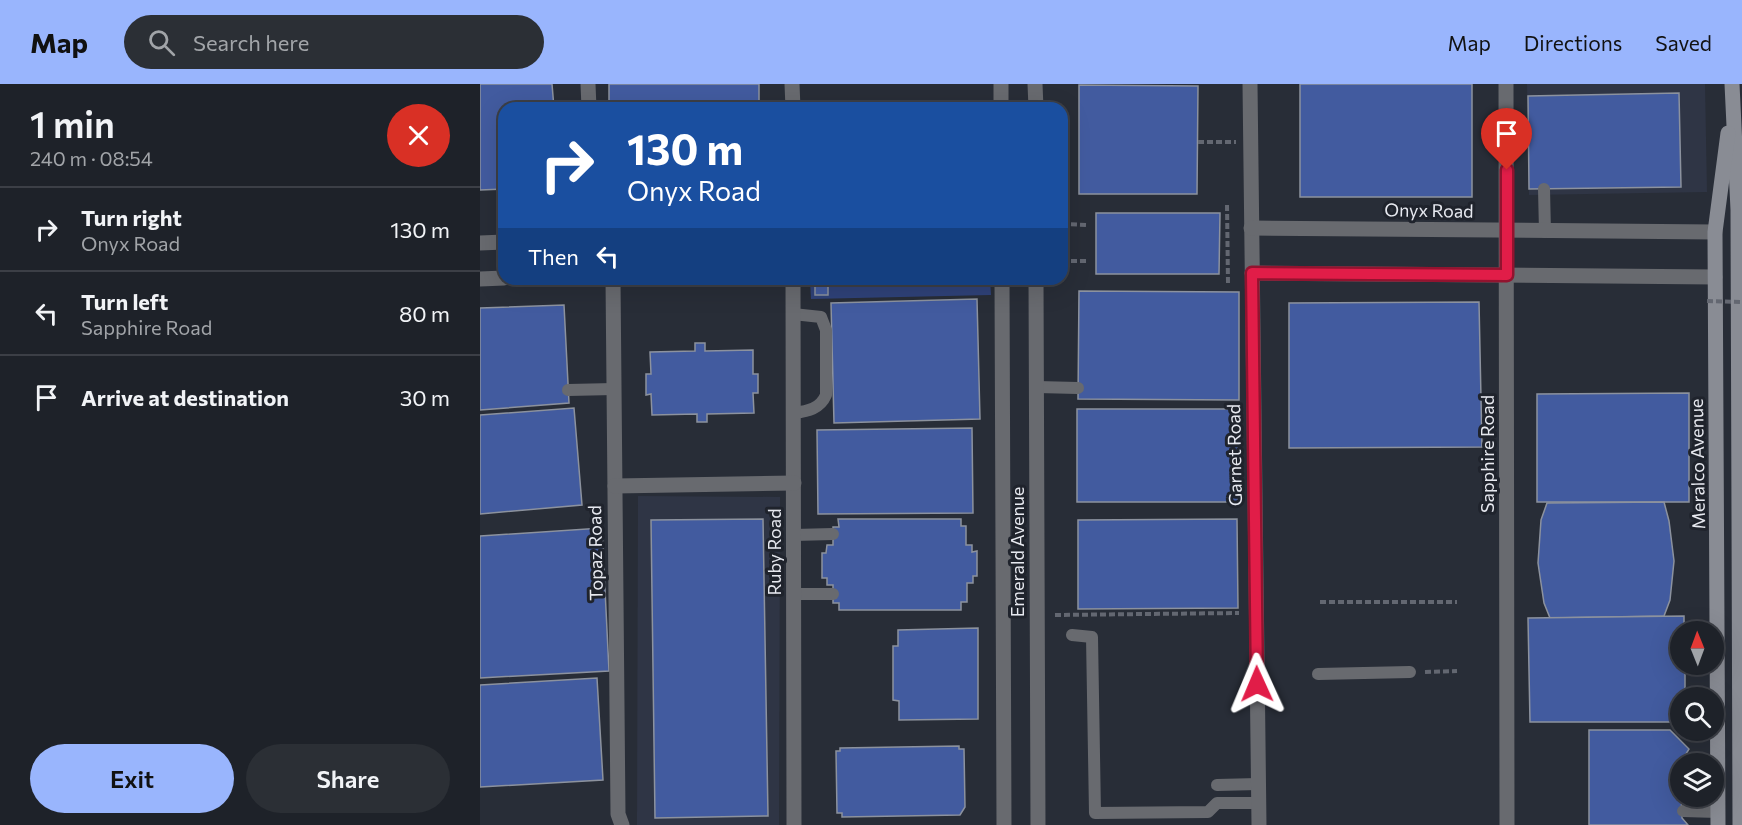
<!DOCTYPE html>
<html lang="en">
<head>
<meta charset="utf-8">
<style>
	body { margin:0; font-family:Commissioner,sans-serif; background:#2b2f35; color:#f1f3f6; height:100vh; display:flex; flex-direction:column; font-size:22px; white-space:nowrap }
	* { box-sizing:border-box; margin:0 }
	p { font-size:20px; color:#a1a4a8 }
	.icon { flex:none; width:33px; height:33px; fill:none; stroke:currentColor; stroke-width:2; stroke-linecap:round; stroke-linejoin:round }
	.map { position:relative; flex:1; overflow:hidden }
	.details { display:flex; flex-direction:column; background:#1e2229; width:480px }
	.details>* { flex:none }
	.banner { position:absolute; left:18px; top:18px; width:570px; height:183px; border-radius:18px; box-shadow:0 6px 24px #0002,0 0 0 2px #3c3f46; background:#1a4fa0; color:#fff; overflow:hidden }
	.needle { width:39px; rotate:359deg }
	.fabs { position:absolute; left:1190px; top:537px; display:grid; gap:12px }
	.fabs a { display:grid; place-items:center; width:54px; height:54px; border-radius:50%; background:#1e2229; box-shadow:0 6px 24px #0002,0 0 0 2px #3c3f46; font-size:30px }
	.pin { position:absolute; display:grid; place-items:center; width:51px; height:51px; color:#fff; margin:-62px -26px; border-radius:50% 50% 50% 0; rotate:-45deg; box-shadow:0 0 6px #0007 }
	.pin .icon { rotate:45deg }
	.me { position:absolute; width:66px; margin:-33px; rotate:359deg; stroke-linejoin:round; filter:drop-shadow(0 0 4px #0008) }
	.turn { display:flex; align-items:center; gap:21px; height:126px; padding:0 30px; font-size:27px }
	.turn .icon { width:78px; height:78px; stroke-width:2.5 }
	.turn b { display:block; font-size:42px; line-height:51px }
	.then { display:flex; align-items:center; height:57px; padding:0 30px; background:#0003; gap:12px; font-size:22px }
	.round { display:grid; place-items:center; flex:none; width:63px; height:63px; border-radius:32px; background:#2b2f35 }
	.head { display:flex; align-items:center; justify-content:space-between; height:102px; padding:0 30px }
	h1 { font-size:36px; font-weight:600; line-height:45px }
	.cta { display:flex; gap:12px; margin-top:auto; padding:12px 30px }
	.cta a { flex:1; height:69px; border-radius:36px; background:#99b5fd; color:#111; font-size:24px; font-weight:600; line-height:69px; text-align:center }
	.cta a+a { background:#2b2f35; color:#f1f3f6 }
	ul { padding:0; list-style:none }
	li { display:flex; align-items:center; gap:18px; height:84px; padding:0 30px; border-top:2px solid #3c3f46 }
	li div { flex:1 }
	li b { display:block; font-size:22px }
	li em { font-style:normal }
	header { display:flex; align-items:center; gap:36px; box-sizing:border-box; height:84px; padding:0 30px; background:#99b5fd; color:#111 }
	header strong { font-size:28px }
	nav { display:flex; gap:33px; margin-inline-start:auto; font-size:21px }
	.search { width:420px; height:54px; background:#2b2f35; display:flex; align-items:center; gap:15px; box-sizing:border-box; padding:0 21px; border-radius:33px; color:#a1a4a8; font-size:22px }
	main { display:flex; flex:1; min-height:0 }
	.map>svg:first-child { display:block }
	.built { fill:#2f3545 }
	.green { fill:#2f4279 }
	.building { fill:#425b9f; stroke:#8c929e; stroke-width:1.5 }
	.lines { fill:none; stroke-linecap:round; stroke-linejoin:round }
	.path { stroke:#636771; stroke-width:4; stroke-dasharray:6 3; stroke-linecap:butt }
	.service { stroke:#686a6f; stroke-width:12 }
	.minor { stroke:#686a6f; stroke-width:15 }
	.tertiary { stroke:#686a6f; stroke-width:15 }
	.secondary { stroke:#898c94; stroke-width:15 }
	.path-bridge { stroke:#636771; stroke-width:4; stroke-dasharray:6 3; stroke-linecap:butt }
	.route-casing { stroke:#92132f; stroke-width:15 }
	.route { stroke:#e11d48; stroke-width:10 }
	.labels { text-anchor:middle; stroke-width:6; stroke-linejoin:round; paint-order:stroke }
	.street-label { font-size:18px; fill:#e7e9f0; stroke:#1f232c }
</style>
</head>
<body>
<header>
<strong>Map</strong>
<div class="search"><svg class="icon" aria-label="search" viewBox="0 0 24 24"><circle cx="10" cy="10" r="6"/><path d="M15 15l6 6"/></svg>Search here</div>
<nav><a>Map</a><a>Directions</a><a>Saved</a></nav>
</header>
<main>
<section class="details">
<div class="head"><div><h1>1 min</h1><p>240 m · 08:54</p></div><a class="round" style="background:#d93025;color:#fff"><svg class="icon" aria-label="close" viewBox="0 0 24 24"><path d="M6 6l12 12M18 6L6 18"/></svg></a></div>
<ul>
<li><svg class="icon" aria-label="right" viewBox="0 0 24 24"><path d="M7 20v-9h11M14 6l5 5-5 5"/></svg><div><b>Turn right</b><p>Onyx Road</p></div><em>130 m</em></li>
<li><svg class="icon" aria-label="left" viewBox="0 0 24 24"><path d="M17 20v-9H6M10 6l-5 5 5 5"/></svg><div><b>Turn left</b><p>Sapphire Road</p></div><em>80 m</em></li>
<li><svg class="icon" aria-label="arrive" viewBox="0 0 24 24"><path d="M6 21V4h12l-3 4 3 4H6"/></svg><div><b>Arrive at destination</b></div><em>30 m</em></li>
</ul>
<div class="cta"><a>Exit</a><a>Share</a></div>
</section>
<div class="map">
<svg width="1262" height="741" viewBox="0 0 1262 741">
	<rect width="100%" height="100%" fill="#282d37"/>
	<!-- built -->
	<g class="built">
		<polygon points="1047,0 1225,0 1227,108 1049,111"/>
		<polygon points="158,412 300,413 299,741 157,741"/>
	</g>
	<!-- green -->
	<polygon class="green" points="330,195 510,195 511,211 331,215"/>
	<!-- building -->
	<g class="building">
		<polygon points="0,0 72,0 74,24 24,24 24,105 0,106"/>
		<rect x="129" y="0" width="150" height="24"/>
		<rect x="820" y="0" width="172" height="113"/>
		<polygon points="599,1 718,2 717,110 599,110"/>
		<polygon points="1199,9 1201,103 1049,105 1048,12"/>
		<polygon points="616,129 740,129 739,190 616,190"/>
		<rect x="335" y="195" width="13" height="16"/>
		<polygon points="599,207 759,208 759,316 598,315"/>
		<polygon points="497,215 500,335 354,339 351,219"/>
		<polygon points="999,218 1002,363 809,364 809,219"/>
		<polygon points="84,221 89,319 0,326 0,224"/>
		<polygon points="215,259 225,259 225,267 273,266 273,290 278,290 278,309 273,309 274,329 227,330 227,338 217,338 217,330 172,331 171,310 166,311 166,290 171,290 170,268 215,267"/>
		<polygon points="1209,309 1209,418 1057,418 1057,310"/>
		<polygon points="94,324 102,421 0,430 0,331"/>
		<rect x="597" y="325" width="161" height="93"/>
		<polygon points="492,344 493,429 338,430 337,346"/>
		<polygon points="1184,418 1189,437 1194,477 1190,516 1184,532 1070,534 1064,519 1058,479 1061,436 1067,419"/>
		<polygon points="283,435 288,732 175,734 171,436"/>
		<polygon points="358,435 481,435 481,442 486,442 486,461 492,461 492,468 497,467 497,492 493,492 493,499 487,499 487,518 481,518 481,526 359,526 359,519 353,519 353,501 347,501 347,494 342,494 342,469 346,469 347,461 353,461 353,443 359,443"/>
		<polygon points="757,435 758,524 598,525 598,436"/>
		<polygon points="122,444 129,587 0,594 0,452"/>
		<polygon points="1204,532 1204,548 1200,548 1200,580 1205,580 1205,614 1200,614 1200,638 1050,638 1048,534"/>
		<polygon points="498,544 498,635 419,636 419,617 413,616 413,562 418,562 418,546"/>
		<polygon points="117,594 123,696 0,703 0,601"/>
		<polygon points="1109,646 1190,646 1209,665 1200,680 1202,734 1208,741 1109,741"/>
		<polygon points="479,662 479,665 484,665 485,723 480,731 362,733 362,729 357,729 356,667 360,667 360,664"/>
	</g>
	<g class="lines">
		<!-- path -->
		<g class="path">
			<polyline points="718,58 756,58"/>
			<polyline points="747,121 748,199"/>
			<polyline points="582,140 607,141"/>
			<polyline points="582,177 608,177"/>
			<polyline points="840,518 977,518"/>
			<polyline points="575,531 759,529"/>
			<polyline points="945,588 977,587"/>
		</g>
		<!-- service -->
		<g class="service">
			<polyline points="1064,105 1065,148"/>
			<path d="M 313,230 L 341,233 L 346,246 L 346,311 C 340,325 328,327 314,329"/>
			<polyline points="557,303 598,304"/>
			<polyline points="88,306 134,305"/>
			<polyline points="314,451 353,450"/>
			<polyline points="314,510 353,510"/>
			<polyline points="592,551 612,553 615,729 728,728 737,719 778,719"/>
			<polyline points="838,590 930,588"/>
			<polyline points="737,701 778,700"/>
			<polyline points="1203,727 1238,728"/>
		</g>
		<!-- minor -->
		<g class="minor">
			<polyline points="108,0 109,24"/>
			<polyline points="312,0 313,24"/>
			<polyline points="770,0 779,741"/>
			<polyline points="1026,0 1027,741"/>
			<polyline points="771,144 1235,148"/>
			<polyline points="0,159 24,158"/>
			<polyline points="772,189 1235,193"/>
			<polyline points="0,195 24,194"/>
			<polyline points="133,195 138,730 142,741"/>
			<polyline points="313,195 314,741"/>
			<polyline points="135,402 314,399"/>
		</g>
		<!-- tertiary -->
		<g class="tertiary">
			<polyline points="521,0 521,24"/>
			<polyline points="555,0 556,24"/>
			<polyline points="522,195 524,741"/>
			<polyline points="556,195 558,741"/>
		</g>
		<!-- secondary -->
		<g class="secondary">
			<polyline points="1252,0 1258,126 1260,741"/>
			<polyline points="1238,741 1235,148 1248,49"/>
		</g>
		<!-- path-bridge -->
		<polyline class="path-bridge" points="1227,217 1262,218"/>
	</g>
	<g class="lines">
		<!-- route casing -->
		<g class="route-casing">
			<polyline id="route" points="777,600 772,189 1027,191 1027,86"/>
		</g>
		<!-- route -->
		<use href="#route" class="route"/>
	</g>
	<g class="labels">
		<!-- street labels -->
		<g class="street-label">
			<text transform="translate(949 127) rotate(1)" y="6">Onyx Road</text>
			<text transform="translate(1008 370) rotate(-90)" y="6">Sapphire Road</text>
			<text transform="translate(755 371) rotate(-91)" y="6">Garnet Road</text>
			<text transform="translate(1218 380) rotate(-91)" y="6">Meralco Avenue</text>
			<text transform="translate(295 468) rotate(-90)" y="6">Ruby Road</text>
			<text transform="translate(538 468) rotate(-90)" y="6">Emerald Avenue</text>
			<text transform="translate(116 469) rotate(-91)" y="6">Topaz Road</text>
		</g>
	</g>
</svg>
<div class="fabs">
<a><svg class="needle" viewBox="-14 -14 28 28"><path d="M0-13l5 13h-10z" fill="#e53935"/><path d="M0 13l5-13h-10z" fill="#a1a4a8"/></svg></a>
<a><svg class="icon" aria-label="search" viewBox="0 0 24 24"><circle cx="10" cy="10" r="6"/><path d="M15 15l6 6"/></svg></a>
<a><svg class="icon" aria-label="layers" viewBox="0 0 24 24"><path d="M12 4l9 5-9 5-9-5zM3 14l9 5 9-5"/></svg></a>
</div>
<div class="pin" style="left:1027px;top:86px;background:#d93025"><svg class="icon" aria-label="arrive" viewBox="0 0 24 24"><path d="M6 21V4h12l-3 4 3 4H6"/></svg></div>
<svg class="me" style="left:777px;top:600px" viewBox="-20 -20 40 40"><path d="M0-17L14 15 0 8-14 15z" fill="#e11d48" stroke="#fff" stroke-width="4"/></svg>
<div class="banner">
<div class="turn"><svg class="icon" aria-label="right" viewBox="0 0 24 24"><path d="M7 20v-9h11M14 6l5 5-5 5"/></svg><div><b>130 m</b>Onyx Road</div></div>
<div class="then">Then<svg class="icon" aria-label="left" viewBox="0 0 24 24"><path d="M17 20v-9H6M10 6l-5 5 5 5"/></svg></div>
</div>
</div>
</main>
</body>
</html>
